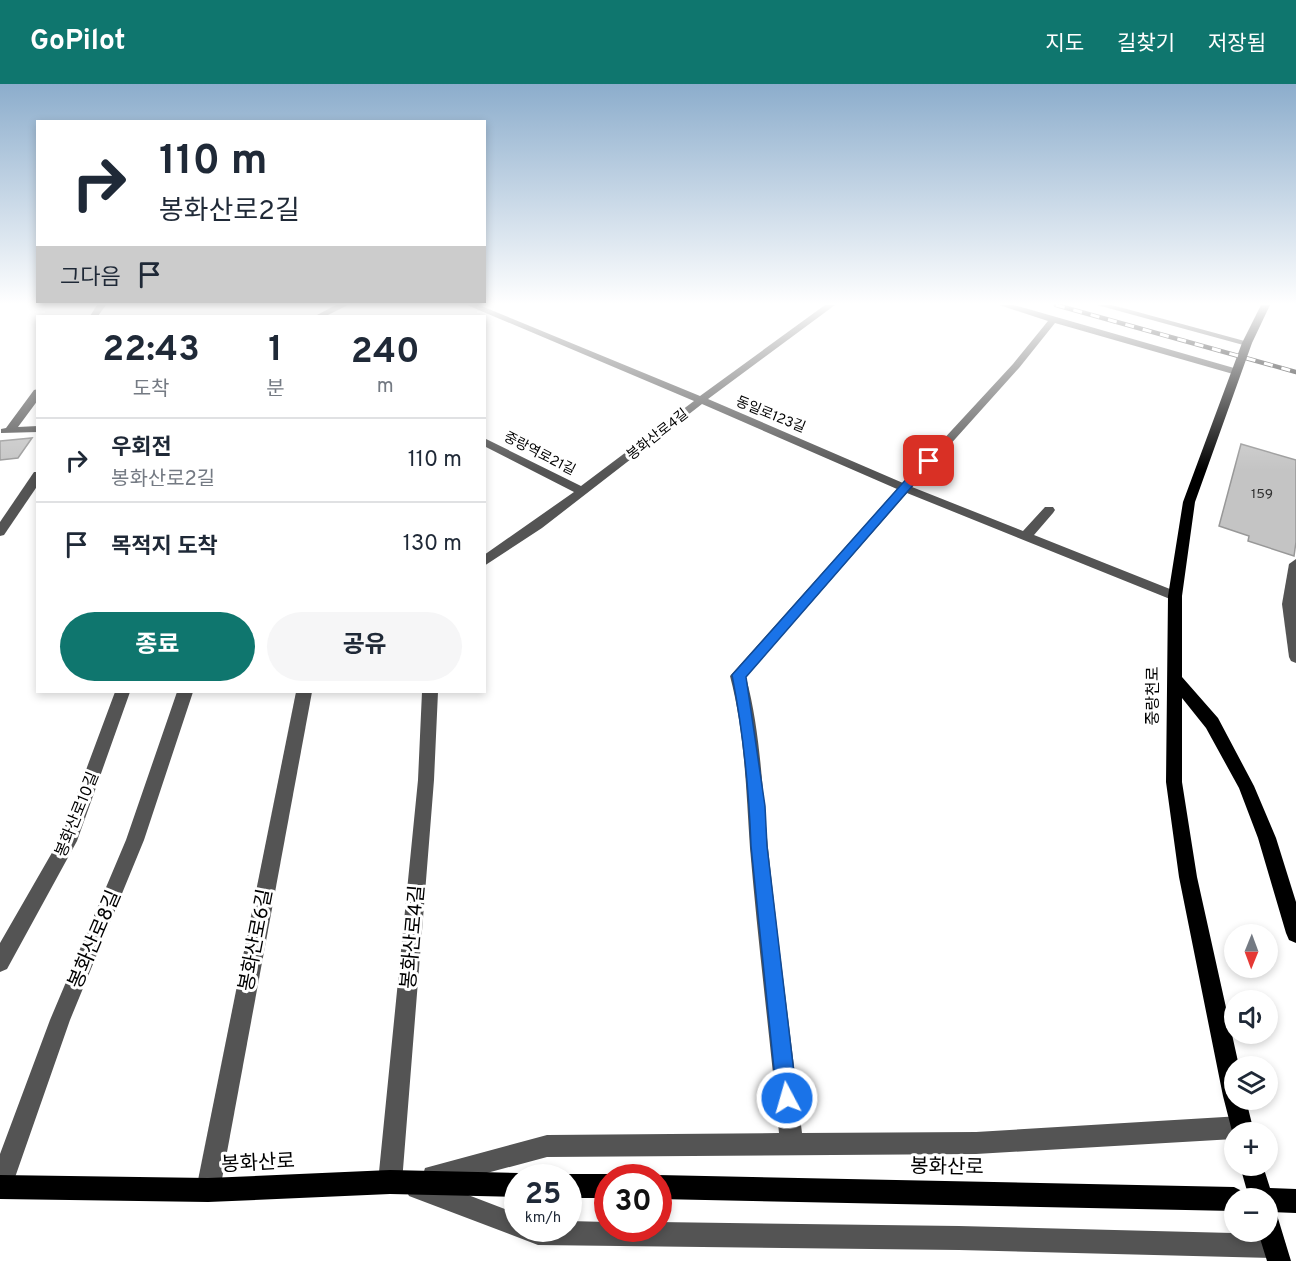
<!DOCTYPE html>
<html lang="ko">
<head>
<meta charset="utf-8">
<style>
	body { margin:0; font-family:Overpass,"Noto Sans KR",sans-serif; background:#f6f6f7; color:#1f2937; height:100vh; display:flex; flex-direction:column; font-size:22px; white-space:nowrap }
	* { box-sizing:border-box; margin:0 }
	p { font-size:20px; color:#747a83 }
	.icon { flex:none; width:33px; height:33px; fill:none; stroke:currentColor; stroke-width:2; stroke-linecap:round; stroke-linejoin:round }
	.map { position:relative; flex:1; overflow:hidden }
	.drawer { position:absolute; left:36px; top:231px; width:450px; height:378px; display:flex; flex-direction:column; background:#fff; border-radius:0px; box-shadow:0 3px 9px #0003 }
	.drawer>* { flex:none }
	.banner { position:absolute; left:36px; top:36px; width:450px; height:183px; border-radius:0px; box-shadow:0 3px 9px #0003; background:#fff; color:#1f2937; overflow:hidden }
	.needle { width:39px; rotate:181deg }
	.fabs { position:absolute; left:1224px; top:840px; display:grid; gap:12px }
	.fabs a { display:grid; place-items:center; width:54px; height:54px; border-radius:50%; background:#fff; box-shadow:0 3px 9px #0003; font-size:30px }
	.speed { position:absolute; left:504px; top:1080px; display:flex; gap:12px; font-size:30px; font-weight:700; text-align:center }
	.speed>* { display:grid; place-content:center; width:78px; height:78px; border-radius:50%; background:#fff; box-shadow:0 3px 9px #0003; line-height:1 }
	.speed small { font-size:15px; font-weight:400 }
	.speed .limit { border:9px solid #d22; background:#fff; color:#111 }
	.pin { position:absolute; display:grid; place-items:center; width:51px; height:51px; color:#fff; margin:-26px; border-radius:12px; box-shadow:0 3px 9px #0006 }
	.me { position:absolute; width:66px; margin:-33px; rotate:354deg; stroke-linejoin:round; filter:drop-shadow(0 0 4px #0008) }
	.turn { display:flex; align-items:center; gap:21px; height:126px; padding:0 24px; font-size:27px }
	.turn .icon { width:78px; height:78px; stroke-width:2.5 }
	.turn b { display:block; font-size:42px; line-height:51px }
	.then { display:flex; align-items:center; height:57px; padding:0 24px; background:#0003; gap:12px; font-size:22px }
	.eta { display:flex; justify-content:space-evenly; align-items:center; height:102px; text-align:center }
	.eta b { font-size:36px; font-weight:700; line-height:42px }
	.cta { display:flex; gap:12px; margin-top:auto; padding:12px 24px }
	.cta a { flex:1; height:69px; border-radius:36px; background:#0f766e; color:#fff; font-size:24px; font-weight:700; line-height:69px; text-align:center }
	.cta a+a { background:#f6f6f7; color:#1f2937 }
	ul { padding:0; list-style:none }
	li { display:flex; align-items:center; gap:18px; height:84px; padding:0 24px; border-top:2px solid #e0e1e3 }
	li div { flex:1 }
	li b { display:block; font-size:22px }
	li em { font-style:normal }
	header { display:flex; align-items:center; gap:36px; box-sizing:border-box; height:84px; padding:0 30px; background:#0f766e; color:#fff }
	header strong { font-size:28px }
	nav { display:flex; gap:33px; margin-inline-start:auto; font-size:21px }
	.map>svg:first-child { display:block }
	.building { fill:#c4c4c4; stroke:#989898; stroke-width:1.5 }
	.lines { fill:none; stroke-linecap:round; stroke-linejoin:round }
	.minor { fill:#545454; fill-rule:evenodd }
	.major { fill:#000; fill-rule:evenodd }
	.rail-casing { stroke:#000; stroke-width:4.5 }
	.rail { stroke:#fff; stroke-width:3; stroke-dasharray:9; stroke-linecap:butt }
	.route { fill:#1a73e8; stroke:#114b97; stroke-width:1.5 }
	.labels { text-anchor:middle; stroke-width:6; stroke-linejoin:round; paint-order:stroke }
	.far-street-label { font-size:14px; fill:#000; stroke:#fff }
	.number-label { font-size:14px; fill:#313131 }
	.street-label { font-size:16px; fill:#000; stroke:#fff }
	.near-street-label { font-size:20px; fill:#000; stroke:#fff }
</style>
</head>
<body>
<header>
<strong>GoPilot</strong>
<nav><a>지도</a><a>길찾기</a><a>저장됨</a></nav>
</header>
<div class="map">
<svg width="1296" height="1177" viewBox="0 0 1296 1177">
	<rect width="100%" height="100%" fill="#fff"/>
	<!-- building -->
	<g class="building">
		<polygon points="32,354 18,374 0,376 0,357"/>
		<polygon points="1241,360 1296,376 1296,458 1294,472 1248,457 1249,452 1219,442"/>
	</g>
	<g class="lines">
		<!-- minor -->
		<g class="minor">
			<polygon points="97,221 106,221 98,232 90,232"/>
			<polygon points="336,221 348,221 326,232 315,232"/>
			<path d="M 467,221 L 479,221 L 700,312 L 825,221 L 835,221 L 708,315 L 903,399 L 1013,280 L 1048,237 L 999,221 L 1014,221 L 1241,286 L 1241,290 L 1233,290 L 1055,239 L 1019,284 L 912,403 L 1023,447 L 1045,423 L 1053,423 L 1055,426 L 1053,429 L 1034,451 L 1180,509 L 1182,512 L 1180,515 L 1170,515 L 907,409 L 746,593 C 761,650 762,706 768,764 C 778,859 791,954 802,1049 L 976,1048 L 1241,1032 L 1249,1035 L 1252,1043 L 1250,1048 L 1234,1048 L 1234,1055 L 976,1070 L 547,1073 L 442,1101 L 518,1130 L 518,1144 L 568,1144 L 568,1137 L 608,1138 L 608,1144 L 658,1144 L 658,1138 L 959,1142 L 1274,1150 L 1283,1153 L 1286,1162 L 1283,1171 L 1274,1174 L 959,1166 L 538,1161 L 409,1112 L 405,1104 L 409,1096 L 417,1092 L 422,1094 L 425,1084 L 547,1051 L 779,1049 C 770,954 758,859 750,764 C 746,705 745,649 730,592 L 897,405 L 702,320 L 542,444 L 484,482 L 484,471 L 574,408 L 484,362 L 484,354 L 581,402 L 694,317 Z"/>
			<polygon points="1097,221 1112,221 1252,259 1247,262"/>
			<polygon points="38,305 38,316 18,343 38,342 38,348 1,349 1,345 6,344 34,306"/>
			<polygon points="34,388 38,388 38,401 4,451 0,452 0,438"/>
			<polygon points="1296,475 1296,579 1291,577 1289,573 1282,520 1289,480"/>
			<polygon points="115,608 130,608 77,757 7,885 0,888 0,859 61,753"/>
			<polygon points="177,608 193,608 144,756 70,936 12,1102 8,1110 0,1114 0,1070 50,936 126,756"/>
			<polygon points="296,608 312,608 220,1106 216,1114 208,1118 200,1114 196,1106"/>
			<polygon points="422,608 438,608 434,696 402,1098 398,1106 390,1110 382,1106 378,1098 418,696"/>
		</g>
		<!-- major -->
		<g class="major">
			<polygon points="1261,221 1270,221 1252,259 1195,418 1182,512 1182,593 1218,634 1254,702 1276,754 1296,818 1296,859 1289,856 1286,849 1258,754 1239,704 1206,644 1182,614 1182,698 1197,793 1239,982 1234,982 1234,1016 1246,1016 1254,1048 1234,1048 1234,1055 1223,1012 1179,793 1166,698 1168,512 1183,418 1242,259"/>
			<polygon points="1240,1082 1263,1082 1270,1104 1296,1105 1296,1129 1268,1128 1268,1114 1249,1114"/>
			<polygon points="390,1086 518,1089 527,1094 518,1094 518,1113 390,1110 208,1118 0,1115 0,1091 208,1094"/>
			<polygon points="568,1090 608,1090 616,1094 608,1094 608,1114 568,1114 568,1094 560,1094"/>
			<polygon points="658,1091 1234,1103 1242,1107 1246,1114 1234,1114 1234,1127 658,1115 658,1094 652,1094"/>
			<polygon points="1268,1128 1277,1131 1291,1177 1267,1177 1258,1148 1268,1148"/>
		</g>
		<!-- rail casing -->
		<g class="rail-casing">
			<polyline id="rail" points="1056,221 1296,288"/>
		</g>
		<!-- rail -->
		<use href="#rail" class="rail"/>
	</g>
	<!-- sky -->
	<linearGradient id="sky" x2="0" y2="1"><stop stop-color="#8cadcc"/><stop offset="0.57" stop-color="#fff"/><stop offset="1" stop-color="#fff" stop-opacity="0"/></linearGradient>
	<rect width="1296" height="386" fill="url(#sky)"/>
	<!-- route -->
	<path class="route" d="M 925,374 L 934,377 L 746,593 L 765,722 L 767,762 L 797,1014 L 794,1022 L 787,1025 L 780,1022 L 777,1014 L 751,762 C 749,705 743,647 732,591 Z"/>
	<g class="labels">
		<!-- far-street labels -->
		<g class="far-street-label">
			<text transform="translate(771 330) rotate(22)" y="5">동일로123길</text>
			<text transform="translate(657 350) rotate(-38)" y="5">봉화산로4길</text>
			<text transform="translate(540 369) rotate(27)" y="5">중랑역로21길</text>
		</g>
		<!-- number labels -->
		<g class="number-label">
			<text x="1262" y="414">159</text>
		</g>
		<!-- street labels -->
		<g class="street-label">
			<text transform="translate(1152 612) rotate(-90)" y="6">중랑천로</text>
			<text transform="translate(76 730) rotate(-68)" y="6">봉화산로10길</text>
		</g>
		<!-- near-street labels -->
		<g class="near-street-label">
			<text transform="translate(412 853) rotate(-85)" y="7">봉화산로4길</text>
			<text transform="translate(94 855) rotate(-67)" y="7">봉화산로8길</text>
			<text transform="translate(255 856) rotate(-79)" y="7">봉화산로6길</text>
			<text transform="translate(258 1078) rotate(-3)" y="7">봉화산로</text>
			<text transform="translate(947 1082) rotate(1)" y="7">봉화산로</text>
		</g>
	</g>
</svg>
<div class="fabs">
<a><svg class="needle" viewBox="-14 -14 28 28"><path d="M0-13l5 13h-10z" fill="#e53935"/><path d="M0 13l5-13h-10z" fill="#747a83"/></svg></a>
<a><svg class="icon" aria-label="sound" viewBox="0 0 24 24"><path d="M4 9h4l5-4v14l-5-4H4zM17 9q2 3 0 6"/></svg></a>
<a><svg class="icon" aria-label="layers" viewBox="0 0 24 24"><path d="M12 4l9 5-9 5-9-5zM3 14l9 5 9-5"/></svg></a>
<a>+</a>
<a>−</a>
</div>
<div class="speed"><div>25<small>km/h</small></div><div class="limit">30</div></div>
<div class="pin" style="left:929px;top:377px;background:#d93025"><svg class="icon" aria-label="arrive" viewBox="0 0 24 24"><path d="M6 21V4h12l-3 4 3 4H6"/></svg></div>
<svg class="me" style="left:787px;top:1014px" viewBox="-20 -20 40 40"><circle r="17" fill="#1a73e8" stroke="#fff" stroke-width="3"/><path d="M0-11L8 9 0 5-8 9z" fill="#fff"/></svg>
<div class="banner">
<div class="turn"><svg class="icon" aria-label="right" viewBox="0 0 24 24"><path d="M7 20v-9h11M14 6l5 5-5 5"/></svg><div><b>110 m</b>봉화산로2길</div></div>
<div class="then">그다음<svg class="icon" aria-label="arrive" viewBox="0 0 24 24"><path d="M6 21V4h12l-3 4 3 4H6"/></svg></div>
</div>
<section class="drawer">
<div class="eta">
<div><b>22:43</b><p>도착</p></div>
<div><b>1</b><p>분</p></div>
<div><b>240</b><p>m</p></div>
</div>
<ul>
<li><svg class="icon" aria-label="right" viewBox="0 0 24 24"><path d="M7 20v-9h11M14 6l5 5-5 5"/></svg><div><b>우회전</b><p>봉화산로2길</p></div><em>110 m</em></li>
<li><svg class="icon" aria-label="arrive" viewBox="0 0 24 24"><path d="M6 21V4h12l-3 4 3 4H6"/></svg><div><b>목적지 도착</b></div><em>130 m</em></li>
</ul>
<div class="cta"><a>종료</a><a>공유</a></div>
</section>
</div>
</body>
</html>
